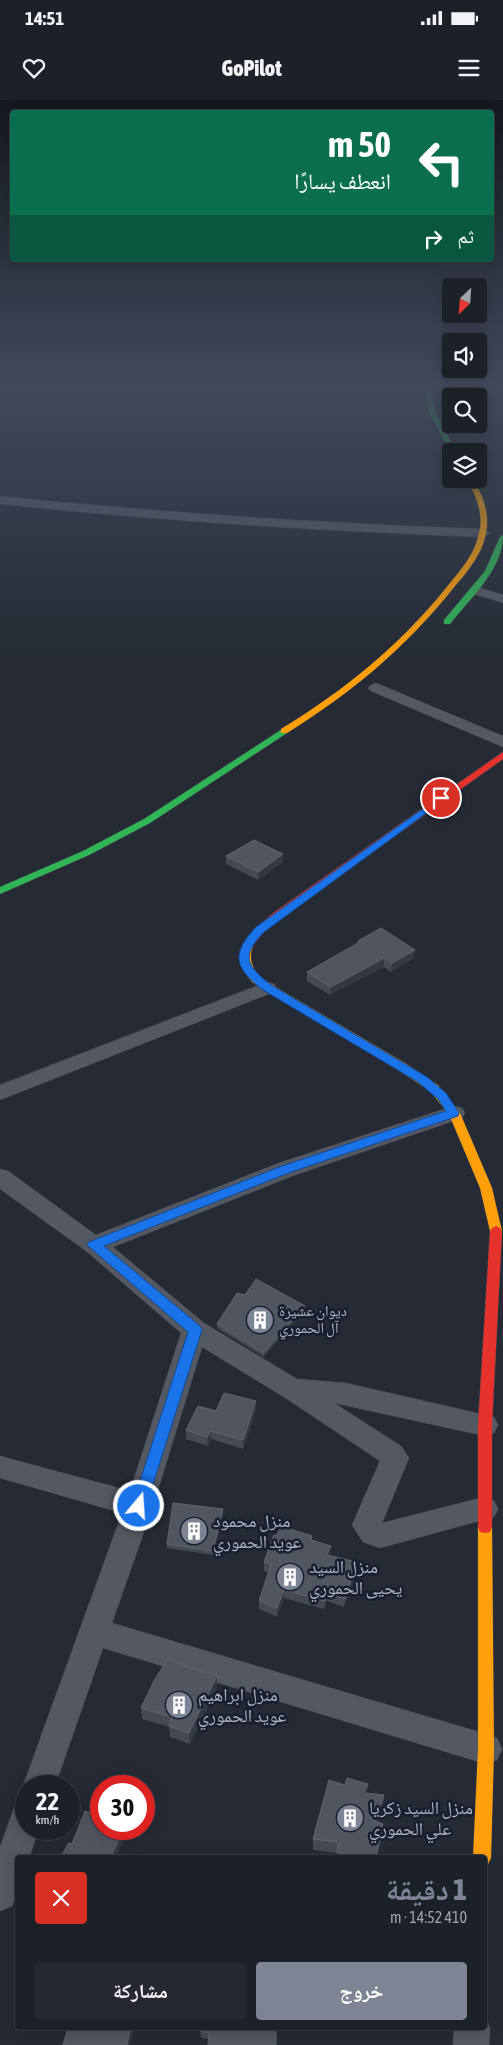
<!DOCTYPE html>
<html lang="ar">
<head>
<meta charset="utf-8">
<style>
	body { margin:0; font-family:"Asap Condensed","Noto Naskh Arabic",sans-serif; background:#25282f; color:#f1f3f6; direction:rtl; height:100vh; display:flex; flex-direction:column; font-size:19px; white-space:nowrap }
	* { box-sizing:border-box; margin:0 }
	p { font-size:16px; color:#a0a3a7 }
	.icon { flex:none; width:28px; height:28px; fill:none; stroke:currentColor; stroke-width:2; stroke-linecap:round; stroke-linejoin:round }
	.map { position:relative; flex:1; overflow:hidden; direction:ltr }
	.details { position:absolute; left:15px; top:1755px; width:472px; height:175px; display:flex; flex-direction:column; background:#1c2027; border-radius:5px; box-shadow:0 2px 12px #0003,0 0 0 1px #3a3e44; direction:rtl }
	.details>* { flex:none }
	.top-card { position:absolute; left:10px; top:10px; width:484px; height:152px; border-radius:5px; box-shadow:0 2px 12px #0003,0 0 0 1px #3a3e44; direction:rtl; background:#0b6e4f; color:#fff; overflow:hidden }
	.needle { width:32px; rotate:205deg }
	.controls { position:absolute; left:442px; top:178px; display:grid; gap:10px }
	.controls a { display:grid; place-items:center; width:45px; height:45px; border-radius:5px; background:#1c2027; box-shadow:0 2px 12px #0003,0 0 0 1px #3a3e44; font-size:25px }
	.speed { position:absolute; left:15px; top:1675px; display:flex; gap:10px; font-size:25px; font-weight:700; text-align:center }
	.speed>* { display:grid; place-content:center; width:65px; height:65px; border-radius:50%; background:#1c2027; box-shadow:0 2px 12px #0003,0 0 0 1px #3a3e44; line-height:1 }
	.speed small { font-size:12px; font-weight:400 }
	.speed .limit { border:8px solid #d22; background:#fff; color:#111 }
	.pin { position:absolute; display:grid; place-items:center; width:42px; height:42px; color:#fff; margin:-21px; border:2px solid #fff; border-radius:50%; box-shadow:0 1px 5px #0007 }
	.me { position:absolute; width:55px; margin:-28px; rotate:18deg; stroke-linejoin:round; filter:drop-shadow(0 0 4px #0008) }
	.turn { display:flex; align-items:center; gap:18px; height:105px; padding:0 20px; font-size:22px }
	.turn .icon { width:65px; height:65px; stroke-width:2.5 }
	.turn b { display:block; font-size:35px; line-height:42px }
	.then { display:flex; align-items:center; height:48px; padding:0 20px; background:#0003; gap:10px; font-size:19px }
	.round { display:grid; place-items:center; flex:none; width:52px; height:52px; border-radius:5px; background:#25282f }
	.overview { display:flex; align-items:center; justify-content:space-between; height:85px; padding:0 20px }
	h1 { font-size:30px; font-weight:800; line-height:38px; color:#7d8494 }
	.button { display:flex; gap:10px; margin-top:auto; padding:10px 20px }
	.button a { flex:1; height:58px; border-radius:5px; background:#7d8494; color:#fff; font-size:20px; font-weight:800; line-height:58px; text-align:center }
	.button a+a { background:#25282f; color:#f1f3f6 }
	.status { display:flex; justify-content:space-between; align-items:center; height:35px; padding:0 25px; background:#1c2027; direction:ltr }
	.status svg { height:14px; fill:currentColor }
	header { display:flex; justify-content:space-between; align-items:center; height:65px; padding:0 20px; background:#1c2027; font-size:22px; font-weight:800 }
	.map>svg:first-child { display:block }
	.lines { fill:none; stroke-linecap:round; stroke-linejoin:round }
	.lane-casing { stroke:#41454d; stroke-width:8 }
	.street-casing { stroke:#41454d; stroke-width:1 }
	.fast-casing { stroke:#41454d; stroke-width:1 }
	.slow-casing { stroke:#41454d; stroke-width:1 }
	.jam-casing { stroke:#41454d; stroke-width:1 }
	.lane { stroke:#545862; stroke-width:8 }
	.street { fill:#545862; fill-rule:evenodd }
	.fast { fill:#30b455; fill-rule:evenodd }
	.slow { fill:#ff9f0a; fill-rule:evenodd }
	.jam { fill:#e5322d; fill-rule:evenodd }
	.wall { fill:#454954 }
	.shaded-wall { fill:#333842 }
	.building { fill:#505560; stroke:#5f6470 }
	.route { fill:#1a73e8; stroke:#114b97 }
	.labels { text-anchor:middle; stroke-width:5; stroke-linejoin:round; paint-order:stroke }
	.poi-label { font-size:15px; fill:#adb4c7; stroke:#181f2f; text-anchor:start }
	.near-poi-label { font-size:18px; fill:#adb4c7; stroke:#181f2f; text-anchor:start }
</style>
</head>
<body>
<div class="status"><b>14:51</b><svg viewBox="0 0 49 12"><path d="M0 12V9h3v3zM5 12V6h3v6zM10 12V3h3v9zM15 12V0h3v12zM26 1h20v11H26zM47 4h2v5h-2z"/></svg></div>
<header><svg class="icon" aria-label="menu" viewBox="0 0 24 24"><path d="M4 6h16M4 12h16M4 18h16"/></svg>GoPilot<svg class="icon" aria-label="heart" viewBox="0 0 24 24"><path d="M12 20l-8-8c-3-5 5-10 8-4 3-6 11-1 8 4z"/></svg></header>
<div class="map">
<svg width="503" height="1945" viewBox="0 0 503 1945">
	<rect width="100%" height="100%" fill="#252a34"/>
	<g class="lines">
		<!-- lane casing -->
		<g class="lane-casing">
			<polyline id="lane" points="474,490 503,499"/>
		</g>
		<!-- street casing -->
		<g class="street-casing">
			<g id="street">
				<path d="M 0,396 C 161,413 322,423 483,429 L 490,433 L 483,437 C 321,431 161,421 0,404 Z"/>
				<polygon points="376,583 503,636 503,647 371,591 368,588 371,585"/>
				<polygon points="267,882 274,884 277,888 274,892 0,1000 0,985"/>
				<polygon points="454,1006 462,1008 465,1013 462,1018 295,1075 113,1147 204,1223 297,1279 346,1283 494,1317 498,1325 494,1333 485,1336 334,1303 401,1346 409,1358 382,1423 484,1397 494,1401 498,1409 494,1417 380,1448 363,1442 352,1425 380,1361 284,1297 202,1247 153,1406 112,1523 486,1634 497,1638 502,1649 497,1660 486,1664 103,1548 55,1686 26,1686 26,1694 23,1686 122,1413 0,1378 0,1356 130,1391 181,1233 86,1151 0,1089 0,1069 8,1071 96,1135 279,1063"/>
				<polygon points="26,1704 26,1729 39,1729 29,1758 18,1758 18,1792 12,1806 0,1811 0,1747 14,1708"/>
				<polygon points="485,1916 490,1928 489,1945 453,1945 454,1928 485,1928"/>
			</g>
		</g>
		<!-- fast casing -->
		<g class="fast-casing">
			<g id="fast">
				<polygon points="425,286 431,286 435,312 456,351 450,351 429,312"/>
				<path d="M 503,435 C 503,470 470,498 450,524 L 444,524 L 444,520 L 485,471 L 500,437 Z"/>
				<polygon points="284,628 288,631 287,633 150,723 89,755 0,794 0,787 83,751 144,719"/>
			</g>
		</g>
		<!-- slow casing -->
		<g class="slow-casing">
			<g id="slow">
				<path d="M 467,379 L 473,379 C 483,395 490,414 486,433 C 482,456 465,474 451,491 C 403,550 351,593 287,633 L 281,633 L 281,629 C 345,590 398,547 446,488 C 459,472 475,455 479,433 C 484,414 476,396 467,379 Z"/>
				<path d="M 249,840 L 254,843 C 248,857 251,866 260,878 L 408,965 L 438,985 L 460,1013 L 492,1088 L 502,1131 L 500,1134 L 492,1134 L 490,1131 L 480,1088 L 449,1014 L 430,991 L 400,971 L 252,882 C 242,869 237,859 244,843 Z"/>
				<polygon points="485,1421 490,1422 492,1427 494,1649 491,1758 488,1764 485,1766 485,1758 473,1758 478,1649 478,1427 480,1422"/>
			</g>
		</g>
		<!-- jam casing -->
		<g class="jam-casing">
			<g id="jam">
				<polygon points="503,652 503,659 280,818 264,832 253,845 245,845 244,843 256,828 272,814"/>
				<polygon points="496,1126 500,1128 502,1131 492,1325 492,1427 490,1432 485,1433 480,1432 478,1427 478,1325 490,1131 492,1128"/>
			</g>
		</g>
		<!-- lane -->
		<use href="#lane" class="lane"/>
		<!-- street -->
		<use href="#street" class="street"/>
		<!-- fast -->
		<use href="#fast" class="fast"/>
		<!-- slow -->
		<use href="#slow" class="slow"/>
		<!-- jam -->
		<use href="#jam" class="jam"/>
	</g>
	<!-- wall -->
	<g class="wall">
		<polygon points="226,756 283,762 258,780 226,764"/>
		<polygon points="358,841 414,858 391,872 384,867 330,895 307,881 307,872 358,843"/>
		<polygon points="245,1195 305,1206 305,1210 264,1257 217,1228 217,1224"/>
		<polygon points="256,1301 256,1310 243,1349 211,1339 208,1346 186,1339 186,1330 216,1311"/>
		<polygon points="223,1409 223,1413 213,1455 167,1448 167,1444"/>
		<polygon points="312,1436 312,1441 330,1454 330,1456 357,1462 357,1470 344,1507 327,1501 324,1509 284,1498 277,1517 259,1509 259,1501 269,1472 264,1471 264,1462"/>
		<polygon points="217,1587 190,1644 170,1637 169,1627 142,1619 141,1608"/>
		<polygon points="367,1693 384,1695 383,1705 377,1722 382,1734 377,1758 336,1758 337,1753 313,1750 313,1739"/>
		<polygon points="276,1928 208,1939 201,1938 200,1931"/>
	</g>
	<!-- shaded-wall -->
	<g class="shaded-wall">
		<polygon points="283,754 283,762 258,780 258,772"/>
		<polygon points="415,850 414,858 391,872 392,863"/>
		<polygon points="384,858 384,867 330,895 331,887"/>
		<polygon points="305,1206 305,1210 264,1257 264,1253"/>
		<polygon points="256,1301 256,1310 243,1349 243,1340"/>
		<polygon points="211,1331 211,1339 208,1346 207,1337"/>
		<polygon points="223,1409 223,1413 213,1455 213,1451"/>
		<polygon points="331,1446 330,1454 327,1463 327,1455"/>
		<polygon points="357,1462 357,1470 344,1507 345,1499"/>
		<polygon points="284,1490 284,1498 277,1517 277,1508"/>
		<polygon points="327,1493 327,1501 324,1509 325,1501"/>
		<polygon points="217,1576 217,1587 190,1644 189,1633"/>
		<polygon points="368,1684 367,1694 364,1693"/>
		<polygon points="384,1695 383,1705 374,1732 375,1721"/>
		<polygon points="383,1724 382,1734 377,1758 376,1758"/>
		<polygon points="122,1734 123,1742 115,1758 110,1758"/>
		<polygon points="130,1928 134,1928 130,1945 127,1945"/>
	</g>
	<!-- building -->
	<g class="building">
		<polygon points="254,740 283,754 258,772 226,756"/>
		<polygon points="381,828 415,850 392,863 384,858 331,887 307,872 360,842 358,841"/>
		<polygon points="256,1179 305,1206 264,1253 217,1224 237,1193 245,1195"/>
		<polygon points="224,1293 256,1301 243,1340 211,1331 207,1337 186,1330 198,1306 216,1311"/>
		<polygon points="173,1403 223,1409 213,1451 167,1444"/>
		<polygon points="281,1426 312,1436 311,1440 331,1446 327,1455 357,1462 345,1499 327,1493 325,1501 284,1490 277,1508 259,1501 271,1464 264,1462 274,1435 277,1435"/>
		<polygon points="168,1559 184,1566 217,1576 189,1633 169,1626 172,1617 141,1608 155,1579"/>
		<polygon points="347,1678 368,1684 364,1693 384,1695 375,1721 383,1724 376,1758 361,1758 337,1752 338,1742 313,1739 329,1680 345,1685"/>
		<polygon points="85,1711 101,1716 101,1729 112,1729 111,1731 122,1734 110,1758 60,1758 69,1743 72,1744"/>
		<polygon points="68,1928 130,1928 127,1945 63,1945"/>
		<polygon points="201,1928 276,1928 276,1945 208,1945 209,1933 200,1931"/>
	</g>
	<!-- sky -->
	<linearGradient id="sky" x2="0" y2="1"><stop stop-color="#14171d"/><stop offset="0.51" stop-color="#404a5c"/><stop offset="1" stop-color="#404a5c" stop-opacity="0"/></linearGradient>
	<rect width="503" height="558" fill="url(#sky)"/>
	<!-- route -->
	<path class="route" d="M 441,696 L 445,698 L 444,700 L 264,832 C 240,856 247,866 271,885 L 427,977 L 446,993 L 459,1013 L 458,1016 L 291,1072 L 104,1146 L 200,1226 L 202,1230 L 146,1406 L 144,1410 L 139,1412 L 134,1410 L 132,1406 L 188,1232 L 87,1145 L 89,1142 L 282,1066 L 446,1011 L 438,999 L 418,982 L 263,890 C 235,868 230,855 256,827 Z"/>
	<!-- icons -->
	<defs>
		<g id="building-disc" transform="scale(1.4375)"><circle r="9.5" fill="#7d8494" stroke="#181f2f"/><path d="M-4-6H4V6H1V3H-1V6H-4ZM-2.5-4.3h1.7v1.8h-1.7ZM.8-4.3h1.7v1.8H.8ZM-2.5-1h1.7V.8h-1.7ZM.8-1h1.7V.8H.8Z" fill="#fff"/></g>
	</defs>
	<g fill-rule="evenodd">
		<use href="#building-disc" x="260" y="1220"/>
		<use href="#building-disc" x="194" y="1431"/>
		<use href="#building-disc" x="290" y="1477"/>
		<use href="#building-disc" x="179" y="1605"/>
		<use href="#building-disc" x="350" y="1718"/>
	</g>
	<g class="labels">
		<!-- poi labels -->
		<g class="poi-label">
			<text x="279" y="1216">ديوان عشيرة<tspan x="279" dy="17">آل الحموري</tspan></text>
		</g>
		<!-- near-poi labels -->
		<g class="near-poi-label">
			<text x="213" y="1427">منزل محمود<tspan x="213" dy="21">عويد الحموري</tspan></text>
			<text x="309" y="1473">منزل السيد<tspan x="309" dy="21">يحيى الحموري</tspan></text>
			<text x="198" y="1601">منزل ابراهيم<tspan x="198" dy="21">عويد الحموري</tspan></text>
			<text x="369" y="1714">منزل السيد زكريا<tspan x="369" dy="21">علي الحموري</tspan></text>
		</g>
	</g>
</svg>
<div class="controls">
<a><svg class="needle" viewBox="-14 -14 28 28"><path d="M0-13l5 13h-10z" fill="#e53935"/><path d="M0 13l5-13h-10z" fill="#a0a3a7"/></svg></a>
<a><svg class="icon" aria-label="sound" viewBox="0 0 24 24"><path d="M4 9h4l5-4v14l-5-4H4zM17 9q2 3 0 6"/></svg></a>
<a><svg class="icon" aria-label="search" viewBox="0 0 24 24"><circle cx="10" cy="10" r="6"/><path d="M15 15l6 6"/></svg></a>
<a><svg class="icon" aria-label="layers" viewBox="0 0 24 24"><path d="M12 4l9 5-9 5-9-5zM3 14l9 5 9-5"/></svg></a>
</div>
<div class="speed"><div>22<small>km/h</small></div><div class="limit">30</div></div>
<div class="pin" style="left:441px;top:698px;background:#d93025"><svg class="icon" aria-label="arrive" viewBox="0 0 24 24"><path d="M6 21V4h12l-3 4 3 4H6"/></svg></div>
<svg class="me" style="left:139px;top:1406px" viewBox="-20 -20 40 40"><circle r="17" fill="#1a73e8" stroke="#fff" stroke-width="3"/><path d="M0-11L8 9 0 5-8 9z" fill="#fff"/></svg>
<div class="top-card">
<div class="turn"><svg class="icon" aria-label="left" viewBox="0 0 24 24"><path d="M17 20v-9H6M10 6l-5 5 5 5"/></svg><div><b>50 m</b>انعطف يسارًا</div></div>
<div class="then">ثم<svg class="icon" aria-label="right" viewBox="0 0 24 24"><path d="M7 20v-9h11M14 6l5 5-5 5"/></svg></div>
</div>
<section class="details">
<div class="overview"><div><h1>1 دقيقة</h1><p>410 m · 14:52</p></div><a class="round" style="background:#d93025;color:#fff"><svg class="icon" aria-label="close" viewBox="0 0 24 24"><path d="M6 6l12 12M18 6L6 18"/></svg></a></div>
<div class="button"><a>خروج</a><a>مشاركة</a></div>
</section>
</div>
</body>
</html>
